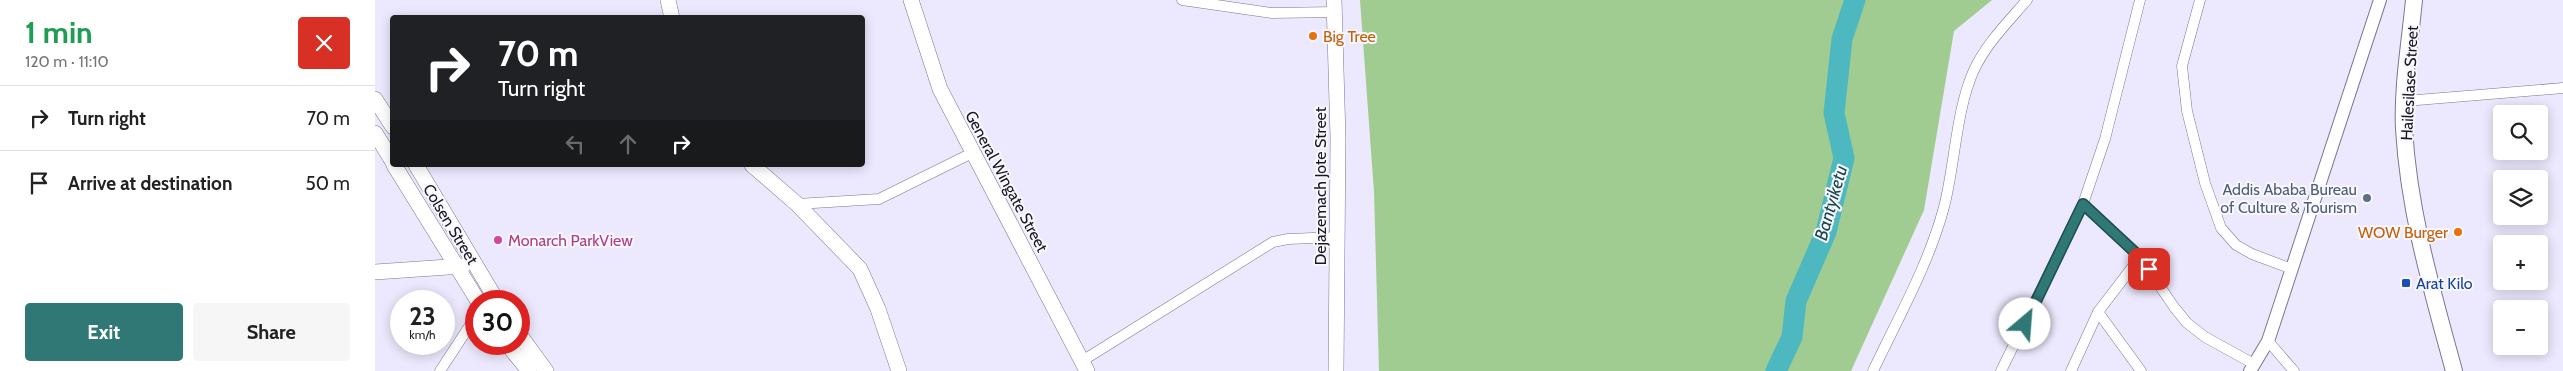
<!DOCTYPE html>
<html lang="en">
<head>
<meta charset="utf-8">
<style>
	body { margin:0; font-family:Cabin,sans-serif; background:#f6f6f6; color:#222; height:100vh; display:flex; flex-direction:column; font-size:19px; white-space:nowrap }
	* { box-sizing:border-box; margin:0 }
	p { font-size:16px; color:#767676 }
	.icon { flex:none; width:28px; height:28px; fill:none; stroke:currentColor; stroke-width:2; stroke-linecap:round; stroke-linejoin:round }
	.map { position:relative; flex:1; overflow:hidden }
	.panel { display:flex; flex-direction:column; background:#fff; width:375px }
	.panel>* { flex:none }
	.banner { position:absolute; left:15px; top:15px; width:475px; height:152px; border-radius:5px; box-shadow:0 2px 12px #0003; background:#202124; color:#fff; overflow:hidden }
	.tools { position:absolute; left:2118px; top:105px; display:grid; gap:10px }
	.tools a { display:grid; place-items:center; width:55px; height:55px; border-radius:5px; background:#fff; box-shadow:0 2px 12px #0003; font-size:25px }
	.speed { position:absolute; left:15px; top:290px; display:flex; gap:10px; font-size:25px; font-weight:700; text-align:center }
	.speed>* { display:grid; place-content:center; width:65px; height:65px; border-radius:50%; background:#fff; box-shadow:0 2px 12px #0003; line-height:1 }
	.speed small { font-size:12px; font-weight:400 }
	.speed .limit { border:8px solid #d22; background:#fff; color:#111 }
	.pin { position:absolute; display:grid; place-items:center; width:42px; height:42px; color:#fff; margin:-21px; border-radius:10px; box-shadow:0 2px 8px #0006 }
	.me { position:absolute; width:55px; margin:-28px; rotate:27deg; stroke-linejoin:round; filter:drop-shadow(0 0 4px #0008) }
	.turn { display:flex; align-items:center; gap:18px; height:105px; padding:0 25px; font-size:22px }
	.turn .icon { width:65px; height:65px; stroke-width:2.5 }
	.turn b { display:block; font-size:35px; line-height:42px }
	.lanes { display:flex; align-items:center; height:48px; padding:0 25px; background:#0003; justify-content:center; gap:25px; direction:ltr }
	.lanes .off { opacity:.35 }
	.round { display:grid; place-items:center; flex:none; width:52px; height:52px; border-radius:5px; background:#f6f6f6 }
	.summary { display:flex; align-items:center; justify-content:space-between; height:85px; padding:0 25px }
	h1 { font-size:30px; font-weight:700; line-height:38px; color:#1e9e55 }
	.action { display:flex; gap:10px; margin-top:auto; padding:10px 25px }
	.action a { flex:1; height:58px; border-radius:5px; background:#2f7876; color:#fff; font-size:20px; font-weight:700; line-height:58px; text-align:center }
	.action a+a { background:#f6f6f6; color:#222 }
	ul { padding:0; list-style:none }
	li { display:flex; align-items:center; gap:15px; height:65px; padding:0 25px; border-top:1px solid #e0e0e0 }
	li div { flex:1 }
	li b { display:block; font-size:19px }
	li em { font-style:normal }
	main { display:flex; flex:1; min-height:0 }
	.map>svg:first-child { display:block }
	.green { fill:#a1cc91 }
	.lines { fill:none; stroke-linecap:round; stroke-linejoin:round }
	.river { stroke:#4eb8c1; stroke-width:21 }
	.minor-casing { stroke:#7c7594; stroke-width:11 }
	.tertiary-casing { stroke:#7c7594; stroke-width:14 }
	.secondary-casing { stroke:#7c7594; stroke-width:16 }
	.primary-casing { stroke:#7c7594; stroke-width:18 }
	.minor { stroke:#fff; stroke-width:10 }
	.tertiary { stroke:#fff; stroke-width:12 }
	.secondary { stroke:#fff; stroke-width:15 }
	.primary { stroke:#fff; stroke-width:16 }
	.route-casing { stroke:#1f4e4d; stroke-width:12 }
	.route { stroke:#2f7876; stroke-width:9 }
	.food-dot { fill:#e8710a; stroke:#f9f8ff; stroke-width:2 }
	.service-dot { fill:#5c6f8a; stroke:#f9f8ff; stroke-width:2 }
	.hotel-dot { fill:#d1479c; stroke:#f9f8ff; stroke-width:2 }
	.transit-dot { fill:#1a4fb4; stroke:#f9f8ff; stroke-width:2 }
	.labels { text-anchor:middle; stroke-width:4; stroke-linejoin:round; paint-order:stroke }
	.food-label { font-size:16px; fill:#c56008; stroke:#f9f8ff; text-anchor:start }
	.street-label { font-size:16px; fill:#1a1723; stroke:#f9f8ff }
	.service-label { font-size:16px; fill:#4e5e75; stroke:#f9f8ff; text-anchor:end }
	.hotel-label { font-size:16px; fill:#b23c85; stroke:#f9f8ff; text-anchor:start }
	.transit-label { font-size:16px; fill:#164399; stroke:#f9f8ff; text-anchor:start }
	.water-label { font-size:18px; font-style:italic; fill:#19484c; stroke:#f9f8ff }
</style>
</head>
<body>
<main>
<section class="panel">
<div class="summary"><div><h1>1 min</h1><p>120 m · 11:10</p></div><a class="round" style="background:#d93025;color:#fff"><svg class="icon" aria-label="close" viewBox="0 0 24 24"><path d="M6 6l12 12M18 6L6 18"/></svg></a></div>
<ul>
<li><svg class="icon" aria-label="right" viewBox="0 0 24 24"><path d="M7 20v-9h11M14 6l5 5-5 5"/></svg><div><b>Turn right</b></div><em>70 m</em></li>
<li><svg class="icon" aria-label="arrive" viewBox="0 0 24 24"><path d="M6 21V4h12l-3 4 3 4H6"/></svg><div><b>Arrive at destination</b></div><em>50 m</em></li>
</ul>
<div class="action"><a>Exit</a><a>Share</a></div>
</section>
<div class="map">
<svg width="2188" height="371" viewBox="0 0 2188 371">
	<rect width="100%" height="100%" fill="#ece8fd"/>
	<!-- green -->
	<polygon class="green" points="985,0 1617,0 1579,31 1549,210 1476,371 1004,371 999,192"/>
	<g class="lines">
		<!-- river -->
		<polyline class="river" points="1401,371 1417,337 1421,301 1451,232 1469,158 1459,113 1467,39 1480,0"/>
		<!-- minor casing -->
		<g class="minor-casing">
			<g id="minor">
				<polyline points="807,0 897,13 960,12"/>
				<polyline points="1825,0 1807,66 1812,111 1830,183 1846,228 1861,245 1877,254 1917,269"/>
				<polyline points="2030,101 2188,88"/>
				<polyline points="422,204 504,199 597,153"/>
				<polyline points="1708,204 1765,257 1799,307 1812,323 1830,337 1879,364"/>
				<polyline points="1723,312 1766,371"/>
				<polyline points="1893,341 1919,371"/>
				<polyline points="707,361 898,242 913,239 963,237"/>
				<polyline points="65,371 101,316"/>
				<path d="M 1498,371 C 1523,318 1554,264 1569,207 C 1580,165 1581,109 1599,70 C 1611,44 1633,22 1652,0"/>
				<polyline points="1626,371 1708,204 1730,139 1765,0"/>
				<polyline points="1696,371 1723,312 1765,257"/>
			</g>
		</g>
		<!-- tertiary casing -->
		<g class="tertiary-casing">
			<polyline id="tertiary" points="1875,371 1893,341 1899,323 2005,0"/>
		</g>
		<!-- secondary casing -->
		<g class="secondary-casing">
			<g id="secondary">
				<polyline points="293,0 297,18"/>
				<polyline points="536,0 565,89 712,371"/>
				<polyline points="959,0 963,138 961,371"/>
				<polyline points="0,99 18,127"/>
				<polyline points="0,133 18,162"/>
				<polyline points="19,165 103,301"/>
				<polyline points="41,165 122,301"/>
				<polyline points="377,165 422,204 485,269 503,309 524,371"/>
				<polyline points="0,272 88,266"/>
				<polyline points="144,334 171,371"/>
				<polyline points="132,344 154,371"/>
			</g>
		</g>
		<!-- primary casing -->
		<g class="primary-casing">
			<path id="primary" d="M 2039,0 C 2035,42 2027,87 2029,129 C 2034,213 2057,290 2079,371"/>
		</g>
		<!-- minor -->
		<use href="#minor" class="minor"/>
		<!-- tertiary -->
		<use href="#tertiary" class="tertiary"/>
		<!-- secondary -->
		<use href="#secondary" class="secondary"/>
		<!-- primary -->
		<use href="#primary" class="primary"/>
	</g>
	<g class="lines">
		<!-- route casing -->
		<g class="route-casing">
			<polyline id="route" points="1650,324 1708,204 1765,257 1774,269"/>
		</g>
		<!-- route -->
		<use href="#route" class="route"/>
	</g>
	<!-- markers -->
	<g class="food-dot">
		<circle cx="938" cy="36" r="5"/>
		<circle cx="2083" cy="232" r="5"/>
	</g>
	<circle class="service-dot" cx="1992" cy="198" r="5"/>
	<circle class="hotel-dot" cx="123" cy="240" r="5"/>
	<rect class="transit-dot" x="2026" y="278" width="10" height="10" rx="2.5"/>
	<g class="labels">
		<!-- food labels -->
		<g class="food-label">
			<text x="948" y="42">Big Tree</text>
			<text x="2073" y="238" text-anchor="end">WOW Burger</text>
		</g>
		<!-- street labels -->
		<g class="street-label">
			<text transform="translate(2034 83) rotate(-87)" y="6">Hailesilase Street</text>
			<text transform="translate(632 181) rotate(62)" y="6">General Wingate Street</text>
			<text transform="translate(945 186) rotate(-90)" y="6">Dejazemach Jote Street</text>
			<text transform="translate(76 224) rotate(59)" y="6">Colsen Street</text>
		</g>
		<!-- service labels -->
		<g class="service-label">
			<text x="1982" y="195">Addis Ababa Bureau<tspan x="1982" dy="18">of Culture &amp; Tourism</tspan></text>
		</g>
		<!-- hotel labels -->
		<g class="hotel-label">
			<text x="133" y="246">Monarch ParkView</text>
		</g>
		<!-- transit labels -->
		<g class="transit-label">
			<text x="2041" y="289">Arat Kilo</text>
		</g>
		<!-- water labels -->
		<g class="water-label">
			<text transform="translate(1456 203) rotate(-74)" y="6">Bantyiketu</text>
		</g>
	</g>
</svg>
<div class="tools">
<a><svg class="icon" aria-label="search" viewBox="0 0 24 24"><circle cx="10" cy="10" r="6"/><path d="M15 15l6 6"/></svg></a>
<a><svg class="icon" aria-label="layers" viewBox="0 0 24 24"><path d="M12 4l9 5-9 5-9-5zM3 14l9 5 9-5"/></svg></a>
<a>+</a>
<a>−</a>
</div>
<div class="speed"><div>23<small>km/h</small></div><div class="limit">30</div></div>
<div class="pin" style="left:1774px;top:269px;background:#d93025"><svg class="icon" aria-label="arrive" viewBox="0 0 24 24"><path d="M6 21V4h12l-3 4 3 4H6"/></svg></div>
<svg class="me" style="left:1650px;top:324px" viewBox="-20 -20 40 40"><circle r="19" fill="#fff"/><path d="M0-13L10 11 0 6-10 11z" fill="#2f7876"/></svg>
<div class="banner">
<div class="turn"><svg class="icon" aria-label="right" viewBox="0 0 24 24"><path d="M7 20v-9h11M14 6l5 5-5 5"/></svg><div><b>70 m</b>Turn right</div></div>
<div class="lanes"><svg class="icon off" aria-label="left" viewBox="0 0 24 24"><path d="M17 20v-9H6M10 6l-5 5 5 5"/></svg><svg class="icon off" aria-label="ahead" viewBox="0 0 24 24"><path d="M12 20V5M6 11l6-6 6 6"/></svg><svg class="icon" aria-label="right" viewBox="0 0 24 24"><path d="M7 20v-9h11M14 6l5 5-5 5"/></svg></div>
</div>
</div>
</main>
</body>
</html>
